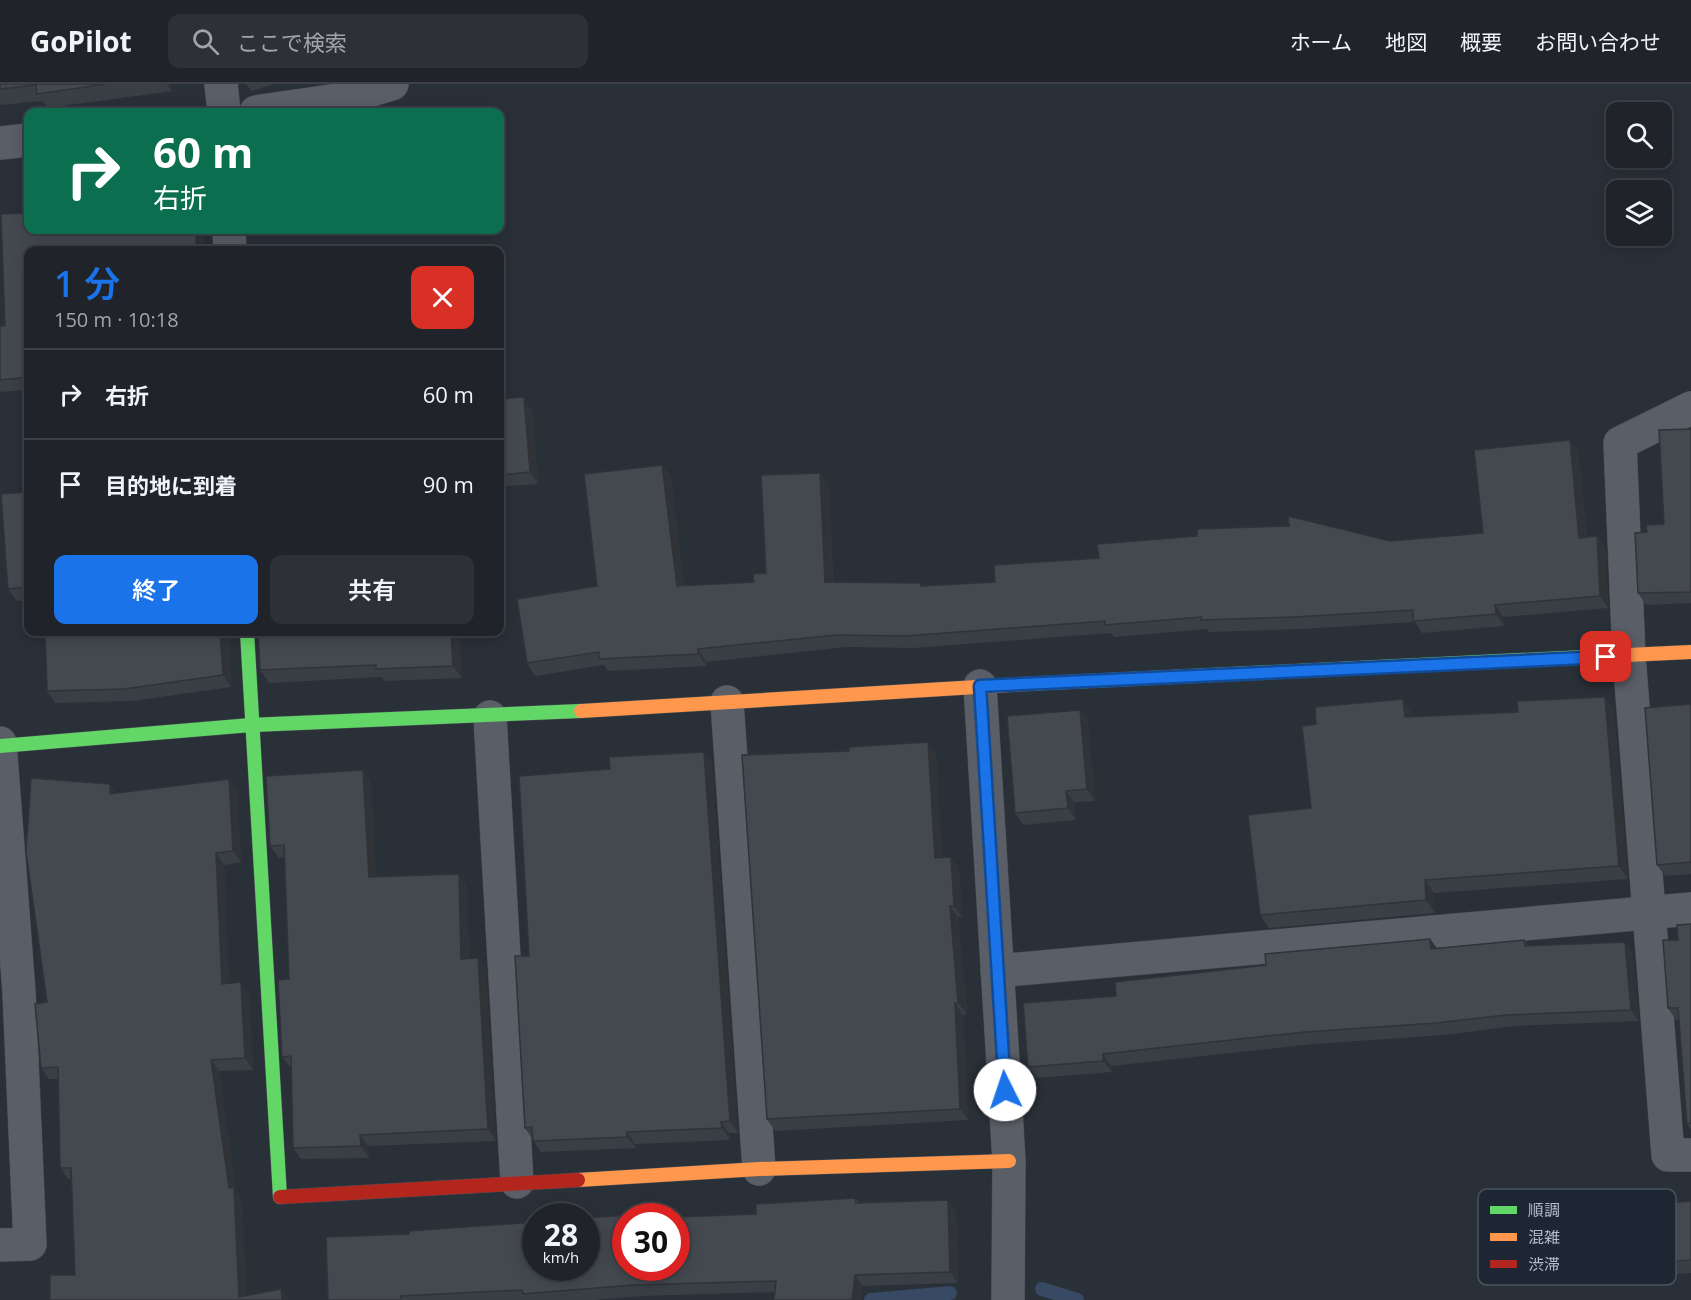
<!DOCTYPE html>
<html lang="ja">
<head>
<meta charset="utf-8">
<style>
	body { margin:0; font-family:"Open Sans","Noto Sans JP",sans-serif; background:#2d3036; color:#f1f3f6; height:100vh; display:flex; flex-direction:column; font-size:22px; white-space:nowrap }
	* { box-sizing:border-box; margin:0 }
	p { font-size:20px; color:#a2a4a8 }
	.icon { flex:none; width:33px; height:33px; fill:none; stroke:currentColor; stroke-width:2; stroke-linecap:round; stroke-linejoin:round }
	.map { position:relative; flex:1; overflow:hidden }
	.sheet { position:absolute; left:24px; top:162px; width:480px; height:390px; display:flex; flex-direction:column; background:#20242a; border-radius:12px; box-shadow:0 3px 15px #0003,0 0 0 2px #3d4147 }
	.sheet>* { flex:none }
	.banner { position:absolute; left:24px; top:24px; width:480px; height:126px; border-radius:12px; box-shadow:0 3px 15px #0003,0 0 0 2px #3d4147; background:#0b6e4f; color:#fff; overflow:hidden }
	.tools { position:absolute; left:1606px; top:18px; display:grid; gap:12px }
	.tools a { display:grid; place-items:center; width:66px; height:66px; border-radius:12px; background:#20242a; box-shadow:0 3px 15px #0003,0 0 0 2px #3d4147; font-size:30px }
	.speed { position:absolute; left:522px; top:1119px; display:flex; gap:12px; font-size:30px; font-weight:700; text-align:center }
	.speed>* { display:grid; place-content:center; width:78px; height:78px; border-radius:50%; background:#20242a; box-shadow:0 3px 15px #0003,0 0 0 2px #3d4147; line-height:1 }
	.speed small { font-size:15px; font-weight:400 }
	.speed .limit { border:9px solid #d22; background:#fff; color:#111 }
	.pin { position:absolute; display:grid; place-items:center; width:51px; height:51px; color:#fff; margin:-26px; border-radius:12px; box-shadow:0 3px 9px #0006 }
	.me { position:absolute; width:66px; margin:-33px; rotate:356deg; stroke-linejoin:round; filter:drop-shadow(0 0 4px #0008) }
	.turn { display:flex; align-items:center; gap:21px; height:126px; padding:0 30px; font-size:27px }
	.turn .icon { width:78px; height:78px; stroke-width:2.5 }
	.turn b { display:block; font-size:42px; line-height:51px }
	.round { display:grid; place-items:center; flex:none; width:63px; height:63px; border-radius:12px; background:#2d3036 }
	.headline { display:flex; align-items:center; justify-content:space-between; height:102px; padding:0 30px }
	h1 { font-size:36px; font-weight:600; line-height:45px; color:#1a73e8 }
	.action { display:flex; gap:12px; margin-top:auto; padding:12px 30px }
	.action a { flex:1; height:69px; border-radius:12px; background:#1a73e8; color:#fff; font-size:24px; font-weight:600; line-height:69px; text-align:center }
	.action a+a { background:#2d3036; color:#f1f3f6 }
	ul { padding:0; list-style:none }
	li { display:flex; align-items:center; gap:18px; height:90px; padding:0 30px; border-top:2px solid #3d4147 }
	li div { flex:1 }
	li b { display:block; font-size:22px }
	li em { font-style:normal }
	header { display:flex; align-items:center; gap:36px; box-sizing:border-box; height:84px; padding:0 30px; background:#20242a; border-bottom:2px solid #3d4147 }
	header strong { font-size:28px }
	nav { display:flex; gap:33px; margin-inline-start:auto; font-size:21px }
	.search { width:420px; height:54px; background:#2d3036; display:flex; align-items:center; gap:15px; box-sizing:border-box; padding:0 21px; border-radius:12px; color:#a2a4a8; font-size:22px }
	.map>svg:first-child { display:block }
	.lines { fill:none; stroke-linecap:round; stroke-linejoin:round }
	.stream { stroke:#384963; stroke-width:14 }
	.street-casing { stroke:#484c53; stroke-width:34 }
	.fast-casing { stroke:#484c53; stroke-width:15 }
	.slow-casing { stroke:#484c53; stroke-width:15 }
	.jam-casing { stroke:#484c53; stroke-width:15 }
	.street { stroke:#5a5e66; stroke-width:33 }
	.fast { stroke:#63d668; stroke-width:14 }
	.slow { stroke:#ff974d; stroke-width:14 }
	.jam { stroke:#b3261e; stroke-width:14 }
	.wall { fill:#3a3f45 }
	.shaded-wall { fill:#303338 }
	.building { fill:#444950; stroke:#303338; stroke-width:1.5 }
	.route-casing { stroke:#114b97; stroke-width:15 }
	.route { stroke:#1a73e8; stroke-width:10 }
	.key { fill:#1d2633; stroke:#4a5360; stroke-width:1.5 }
	.key-label { font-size:16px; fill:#b4bcc9 }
</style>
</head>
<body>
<header>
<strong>GoPilot</strong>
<div class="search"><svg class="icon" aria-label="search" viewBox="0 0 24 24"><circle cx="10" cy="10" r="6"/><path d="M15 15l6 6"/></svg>ここで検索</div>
<nav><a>ホーム</a><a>地図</a><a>概要</a><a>お問い合わせ</a></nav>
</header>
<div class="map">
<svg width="1691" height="1216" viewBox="0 0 1691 1216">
	<rect width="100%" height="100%" fill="#2a3038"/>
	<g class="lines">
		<!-- stream -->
		<g class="stream">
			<polyline points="1042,1205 1077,1216"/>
			<polyline points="871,1216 950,1209"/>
		</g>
		<!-- street casing -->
		<g class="street-casing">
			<g id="street">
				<polyline points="221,0 224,28"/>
				<polyline points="256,28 338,16 392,0"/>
				<polyline points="0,59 28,56"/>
				<polyline points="229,146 230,166"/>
				<polyline points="1691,324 1620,359 1629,572 1668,1071 1691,1071"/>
				<polyline points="980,602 1009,1077 1008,1216"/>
				<polyline points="727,618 759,1085"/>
				<polyline points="490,633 517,1098"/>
				<polyline points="0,659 19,908 30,1160 0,1161"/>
				<polyline points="997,887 1691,825"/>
			</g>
		</g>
		<!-- fast casing -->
		<g class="fast-casing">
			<g id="fast">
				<polyline points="247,548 280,1113"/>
				<polyline points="1026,600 1606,572"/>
				<polyline points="0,662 251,641 581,627"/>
			</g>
		</g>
		<!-- slow casing -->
		<g class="slow-casing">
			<g id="slow">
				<polyline points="1606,572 1691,568"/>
				<polyline points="581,627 1026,600"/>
				<polyline points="578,1096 759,1085 1009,1077"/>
			</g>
		</g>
		<!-- jam casing -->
		<g class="jam-casing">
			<polyline id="jam" points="280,1113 578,1096"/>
		</g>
		<!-- street -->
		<use href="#street" class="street"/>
		<!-- fast -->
		<use href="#fast" class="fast"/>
		<!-- slow -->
		<use href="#slow" class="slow"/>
		<!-- jam -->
		<use href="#jam" class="jam"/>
	</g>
	<!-- wall -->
	<g class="wall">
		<polygon points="0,0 171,0 172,7 48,24 42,17 0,21"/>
		<polygon points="246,0 273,0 252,7"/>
		<polygon points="28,146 204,146 204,166 28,166 28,306 0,308 0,242 5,242"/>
		<polygon points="500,315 532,325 538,400 506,402 500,393"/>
		<polygon points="1691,345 1691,519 1646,521 1638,509 1647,448 1664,440"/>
		<polygon points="1570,356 1578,368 1587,453 1597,452 1606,464 1608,524 1503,533 1504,542 1422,549 1415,538 1303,545 1209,548 1207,545 1114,553 1111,549 914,564 846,563 706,578 707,582 608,587 604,581 535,592 527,579 597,502 662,381 671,393 684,502 754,498 766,489 820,389 829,401 833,498 924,502 995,498 1390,457 1483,449"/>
		<polygon points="28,408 28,516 17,517 8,505"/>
		<polygon points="45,548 229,548 231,603 132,617 55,619 47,607"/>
		<polygon points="258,548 459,548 462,594 385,597 382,593 269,599 260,586"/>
		<polygon points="1605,613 1614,626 1628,795 1434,809 1435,829 1269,844 1260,831 1311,724 1412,628 1413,633 1518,628"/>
		<polygon points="1691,620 1691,790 1665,792 1657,781"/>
		<polygon points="1080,626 1088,637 1095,717 1074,718 1076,736 1023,741 1015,729"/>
		<polygon points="849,667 936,670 942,773 959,784 962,833 958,833 967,930 963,931 968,1036 775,1047 767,1035"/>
		<polygon points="712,679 738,1049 729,1049 730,1056 635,1060 636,1064 541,1068 525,1044"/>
		<polygon points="371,698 376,793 467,802 469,875 478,874 486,886 496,1057 368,1062 369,1074 301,1075 293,1064 291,984 282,973 289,895 285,773 279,774 270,762"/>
		<polygon points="237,706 241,778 224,781 229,899 249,910 253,986 219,987 236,1107 242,1115 246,1212 281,1205 289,1216 50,1216 75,1191 71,1095 68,1095 60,1084 58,995 49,995 41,984 47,918 117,709"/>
		<polygon points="1691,840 1691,1046 1687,1040 1679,936 1676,936 1668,924"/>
		<polygon points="1430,855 1437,864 1524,856 1528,862 1633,870 1639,937 1514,942 1444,951 1313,960 1111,982 1112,988 1036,994 1028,983 1116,912 1266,881"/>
		<polygon points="855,1114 859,1118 948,1116 956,1127 958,1199 862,1202 861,1216 774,1216 775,1208 641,1212 593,1216 328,1216 409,1150 627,1131 628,1132 626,1132 626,1184 756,1130"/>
		<polygon points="1691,1117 1691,1189 1663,1191 1655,1179"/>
	</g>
	<!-- shaded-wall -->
	<g class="shaded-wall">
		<polygon points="167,0 171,0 172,7"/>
		<rect x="196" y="146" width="8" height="20"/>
		<polygon points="524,313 532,325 538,400 530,388"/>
		<polygon points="1570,356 1578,368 1588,466 1579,454"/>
		<polygon points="662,381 671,393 686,514 677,502"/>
		<polygon points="820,389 829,401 833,510 825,498"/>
		<polygon points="1597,452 1606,464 1608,524 1600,512"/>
		<polygon points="1495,521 1503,533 1504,542 1496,530"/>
		<polygon points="220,548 229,548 231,603 223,591"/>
		<polygon points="451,548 459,548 462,594 453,582"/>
		<polygon points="698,565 706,578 707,582 698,570"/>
		<polygon points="1605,613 1614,626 1628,795 1619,782"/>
		<polygon points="1403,615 1412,628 1414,646 1405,633"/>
		<polygon points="1080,626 1088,637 1095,717 1087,705"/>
		<polygon points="928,658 936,670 943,785 935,774"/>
		<polygon points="704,668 712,679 738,1049 730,1037"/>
		<polygon points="363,686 371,698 377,804 369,793"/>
		<polygon points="229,695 237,706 241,778 233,767"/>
		<polygon points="110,700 118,711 110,710"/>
		<polygon points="1066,707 1074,718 1076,736 1068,724"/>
		<polygon points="216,769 224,781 230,911 222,900"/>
		<polygon points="951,773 959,784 962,833 954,822"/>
		<polygon points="459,790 467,802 469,887 461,875"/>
		<polygon points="1425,796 1434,809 1435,829 1426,816"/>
		<polygon points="950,822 958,833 967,930 958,919"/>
		<polygon points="1430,855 1438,866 1431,865"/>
		<polygon points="1625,858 1633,870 1639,937 1631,926"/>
		<polygon points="478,874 486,886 496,1057 488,1045"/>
		<polygon points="241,898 249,910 253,986 245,974"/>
		<polygon points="955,919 963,931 968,1036 960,1025"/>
		<polygon points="1103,970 1111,982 1112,988 1103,977"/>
		<polygon points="211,976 219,987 236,1107 242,1115 247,1216 239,1213 229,1104"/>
		<polygon points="721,1038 729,1049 730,1056 722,1044"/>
		<polygon points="627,1048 635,1060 636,1064 627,1053"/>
		<polygon points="360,1051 368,1062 369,1074 361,1062"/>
		<polygon points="948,1116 956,1127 958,1199 950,1188"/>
		<polygon points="855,1191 862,1202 861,1216 852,1216"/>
		<polygon points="281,1205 289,1216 282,1216"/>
	</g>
	<!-- building -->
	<g class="building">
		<polygon points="0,0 106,0 37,10 36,1 0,5"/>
		<polygon points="28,129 28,146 196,146 196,166 28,166 28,293 0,296 0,242 5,242 1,130"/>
		<polygon points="524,313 530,388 500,391 500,315"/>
		<polygon points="1691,345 1691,508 1638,509 1635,449 1647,448 1646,441 1664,440 1659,346"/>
		<polygon points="1570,356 1579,454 1597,452 1600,512 1495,521 1496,530 1413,537 1413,526 1294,533 1201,536 1201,533 1105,541 1105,537 905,552 837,551 698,565 698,570 599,575 599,568 527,579 517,515 597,502 584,390 662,381 677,502 754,498 753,490 766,489 761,391 820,389 825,498 921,499 921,502 995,498 994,481 1099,474 1097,460 1197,452 1197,445 1289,442 1288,432 1390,457 1483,449 1474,366"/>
		<polygon points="28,408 28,503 8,505 1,410"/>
		<polygon points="45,548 220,548 223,591 124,605 47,607"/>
		<polygon points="258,548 451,548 453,582 376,585 376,581 260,586"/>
		<polygon points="1605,613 1619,782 1425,796 1426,816 1260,831 1248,731 1311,724 1302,642 1316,640 1315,623 1403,615 1405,633 1518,628 1517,617"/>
		<polygon points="1691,620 1691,778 1657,781 1645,624"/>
		<polygon points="1080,626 1087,705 1066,707 1068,724 1015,729 1007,632"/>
		<polygon points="928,658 935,774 951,773 954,822 950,822 958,919 955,919 960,1025 767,1035 742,671 849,667 849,663"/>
		<polygon points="704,668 730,1037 721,1038 722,1044 627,1048 627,1053 533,1057 532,1043 525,1044 515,872 529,872 519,692 610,685 609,673"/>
		<polygon points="363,686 369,793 459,790 461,875 478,874 488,1045 360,1051 361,1062 293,1064 291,972 282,973 278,896 289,895 284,761 270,762 266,692"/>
		<polygon points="31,694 110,700 110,710 229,695 233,767 216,769 222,900 241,898 245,974 211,976 229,1104 234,1103 239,1213 281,1205 282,1216 50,1216 50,1191 75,1191 71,1084 60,1084 58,983 41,984 35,920 47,918 26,768"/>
		<polygon points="1691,840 1691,1039 1687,1040 1678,924 1668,924 1663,856 1678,856 1677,841"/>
		<polygon points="1430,855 1431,865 1524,856 1525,862 1625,858 1631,926 1506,931 1436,939 1305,948 1103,970 1103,977 1028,983 1023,919 1116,912 1115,898 1266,881 1265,870"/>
		<polygon points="855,1114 856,1119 948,1116 950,1188 855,1191 852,1216 774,1216 776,1197 633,1201 523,1210 522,1206 401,1212 401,1216 328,1216 326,1153 409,1150 409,1147 536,1138 536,1184 586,1184 586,1134 627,1131 628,1132 626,1132 626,1184 676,1184 676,1133 756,1130 756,1120"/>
		<polygon points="1691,1117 1691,1176 1655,1179 1650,1121"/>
	</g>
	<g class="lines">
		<!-- route casing -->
		<g class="route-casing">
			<polyline id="route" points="1005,1006 980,602 1606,573"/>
		</g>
		<!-- route -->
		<use href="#route" class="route"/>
	</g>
	<!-- legend -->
	<rect x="1478" y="1105" width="198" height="96" rx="9" class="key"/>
	<rect x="1490" y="1122" width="27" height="8" fill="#63d668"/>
	<rect x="1490" y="1149" width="27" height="8" fill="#ff974d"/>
	<rect x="1490" y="1176" width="27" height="8" fill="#b3261e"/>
	<g class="key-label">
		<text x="1528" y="1132">順調</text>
		<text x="1528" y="1159">混雑</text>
		<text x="1528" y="1186">渋滞</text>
	</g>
</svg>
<div class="tools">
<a><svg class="icon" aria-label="search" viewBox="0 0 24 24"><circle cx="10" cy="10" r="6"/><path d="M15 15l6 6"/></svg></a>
<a><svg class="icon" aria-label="layers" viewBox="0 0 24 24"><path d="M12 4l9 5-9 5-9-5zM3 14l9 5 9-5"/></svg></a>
</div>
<div class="speed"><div>28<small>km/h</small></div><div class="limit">30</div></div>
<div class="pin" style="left:1606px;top:573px;background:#d93025"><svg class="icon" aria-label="arrive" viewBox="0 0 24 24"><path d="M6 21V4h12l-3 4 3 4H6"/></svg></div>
<svg class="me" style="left:1005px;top:1006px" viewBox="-20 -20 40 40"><circle r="19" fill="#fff"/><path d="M0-13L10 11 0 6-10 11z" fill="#1a73e8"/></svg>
<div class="banner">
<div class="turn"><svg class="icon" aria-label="right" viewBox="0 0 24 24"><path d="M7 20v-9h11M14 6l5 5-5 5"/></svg><div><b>60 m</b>右折</div></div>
</div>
<section class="sheet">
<div class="headline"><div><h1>1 分</h1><p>150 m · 10:18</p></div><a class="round" style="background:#d93025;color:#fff"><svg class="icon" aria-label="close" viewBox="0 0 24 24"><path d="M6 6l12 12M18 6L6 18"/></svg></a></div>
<ul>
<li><svg class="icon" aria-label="right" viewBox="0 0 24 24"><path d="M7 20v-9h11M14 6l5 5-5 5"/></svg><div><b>右折</b></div><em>60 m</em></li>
<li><svg class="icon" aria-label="arrive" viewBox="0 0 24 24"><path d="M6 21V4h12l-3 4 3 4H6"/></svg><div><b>目的地に到着</b></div><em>90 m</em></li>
</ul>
<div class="action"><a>終了</a><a>共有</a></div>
</section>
</div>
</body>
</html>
